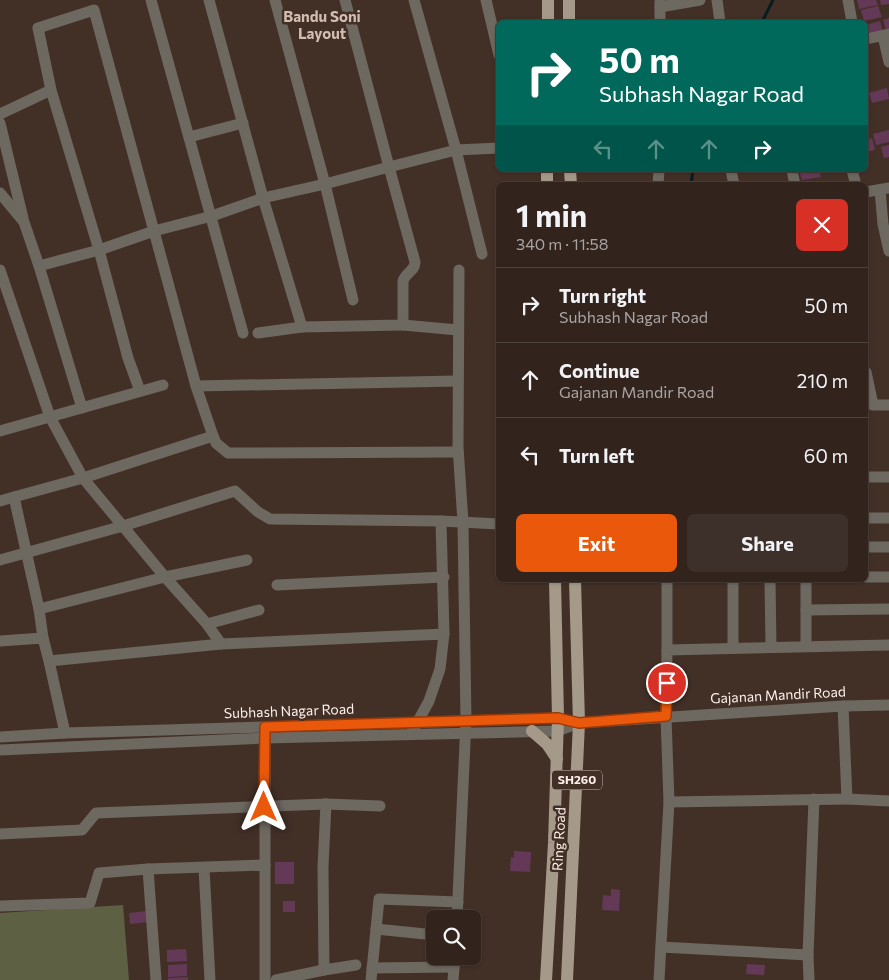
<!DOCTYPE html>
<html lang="en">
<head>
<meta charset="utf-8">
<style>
	body { margin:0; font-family:Commissioner,sans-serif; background:#3d302a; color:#f1f3f6; height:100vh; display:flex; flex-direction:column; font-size:19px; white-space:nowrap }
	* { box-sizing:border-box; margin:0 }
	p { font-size:16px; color:#a8a4a4 }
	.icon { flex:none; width:28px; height:28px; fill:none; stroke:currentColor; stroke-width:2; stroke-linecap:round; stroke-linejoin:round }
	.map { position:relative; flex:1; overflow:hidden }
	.side { position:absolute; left:496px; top:182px; width:372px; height:400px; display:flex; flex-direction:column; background:#32241d; border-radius:8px; box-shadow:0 1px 4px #0004,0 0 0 1px #4d413b }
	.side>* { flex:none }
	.guide { position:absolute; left:496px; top:20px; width:372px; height:152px; border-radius:8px; box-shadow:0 1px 4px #0004,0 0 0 1px #4d413b; background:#00695c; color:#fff; overflow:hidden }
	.buttons { position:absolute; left:426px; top:910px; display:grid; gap:10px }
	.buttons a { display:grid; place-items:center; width:55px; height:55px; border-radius:8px; background:#32241d; box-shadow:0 1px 4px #0004,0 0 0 1px #4d413b; font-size:25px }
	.pin { position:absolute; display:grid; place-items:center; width:42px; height:42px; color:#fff; margin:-21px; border:2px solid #fff; border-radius:50%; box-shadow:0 1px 5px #0007 }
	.me { position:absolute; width:55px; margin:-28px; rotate:0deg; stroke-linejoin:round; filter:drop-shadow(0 0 4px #0008) }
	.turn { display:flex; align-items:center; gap:18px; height:105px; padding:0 20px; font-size:22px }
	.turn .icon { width:65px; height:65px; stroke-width:2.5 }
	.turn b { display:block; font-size:35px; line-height:42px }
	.lanes { display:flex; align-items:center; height:48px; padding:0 20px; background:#0003; justify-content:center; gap:25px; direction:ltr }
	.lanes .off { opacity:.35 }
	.round { display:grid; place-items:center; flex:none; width:52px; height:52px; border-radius:8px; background:#3d302a }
	.headline { display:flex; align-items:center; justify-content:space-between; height:85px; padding:0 20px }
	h1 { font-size:30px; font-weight:700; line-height:38px }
	.cta { display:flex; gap:10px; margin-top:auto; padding:10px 20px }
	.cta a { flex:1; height:58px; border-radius:8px; background:#ea580c; color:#fff; font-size:20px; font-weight:700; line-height:58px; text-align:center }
	.cta a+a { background:#3d302a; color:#f1f3f6 }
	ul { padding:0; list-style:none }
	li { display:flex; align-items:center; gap:15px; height:75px; padding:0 20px; border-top:1px solid #4d413b }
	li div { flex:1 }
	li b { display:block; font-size:19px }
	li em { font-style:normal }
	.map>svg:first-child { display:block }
	.green { fill:#5d6042 }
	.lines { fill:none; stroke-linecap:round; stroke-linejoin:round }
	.stream { stroke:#061d1f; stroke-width:3 }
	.building { fill:#643957 }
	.minor { stroke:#6d6860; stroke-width:11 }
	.major { stroke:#a59a8a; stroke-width:12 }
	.route-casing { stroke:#983908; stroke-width:12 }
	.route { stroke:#ea580c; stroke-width:9 }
	.labels { text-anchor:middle; stroke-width:5; stroke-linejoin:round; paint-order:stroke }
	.shield { fill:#423027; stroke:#c4b6b0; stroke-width:1 }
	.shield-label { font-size:12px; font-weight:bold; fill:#fcefea }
	.street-label { font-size:14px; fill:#fcefea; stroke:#423027 }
	.neighbourhood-label { font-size:15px; font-weight:bold; fill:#d3bcb1; stroke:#423027 }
</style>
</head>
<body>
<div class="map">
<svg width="889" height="980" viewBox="0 0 889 980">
	<rect width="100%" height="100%" fill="#423027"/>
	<!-- green -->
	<polygon class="green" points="123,905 129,980 0,980 0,913"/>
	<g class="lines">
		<!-- stream -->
		<g class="stream">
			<polyline points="762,22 773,0"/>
			<polyline points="691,185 693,170"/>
		</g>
	</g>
	<!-- building -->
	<g class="building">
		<polygon points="857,0 876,0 878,5 859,9"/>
		<polygon points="880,0 889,0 889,4 881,5"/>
		<polygon points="878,6 882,17 864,21 861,10"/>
		<polygon points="889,18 889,30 886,30 883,20"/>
		<polygon points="880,21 883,32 866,36 866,25"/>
		<polygon points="887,88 889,99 872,103 869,93"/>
		<polygon points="889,130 889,142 876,145 873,134"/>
		<polygon points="872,138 875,150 866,152 866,140"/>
		<polygon points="889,145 889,157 884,158 881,147"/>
		<polygon points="799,170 819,170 821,177 802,180"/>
		<polygon points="514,851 531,852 530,872 510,871 511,857 514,858"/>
		<rect x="275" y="862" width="19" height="22"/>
		<polygon points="611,889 620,890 619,911 602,910 603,895 611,896"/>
		<rect x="283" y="901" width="12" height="11"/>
		<polygon points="147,911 148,922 130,924 129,913"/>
		<polygon points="186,949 187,961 167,962 167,950"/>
		<polygon points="187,964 187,976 168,977 168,965"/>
		<polygon points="747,964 765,965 764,975 746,974"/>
		<polygon points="188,977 188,980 168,980 168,978"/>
	</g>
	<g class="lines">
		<!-- minor -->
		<g class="minor">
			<polyline points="151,0 243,333"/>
			<path d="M 209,0 L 263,198 L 302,327 L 403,325 L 403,281 C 406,272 415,271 415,262 L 389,167 L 325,184 L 275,0"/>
			<polyline points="345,0 389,167 456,150 414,0"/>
			<polyline points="486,0 499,55"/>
			<polyline points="717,0 720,22"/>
			<polyline points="848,0 852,22"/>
			<polyline points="660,7 700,0"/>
			<polyline points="660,22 660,2"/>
			<polyline points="883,36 889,62"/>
			<polyline points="866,39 889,34"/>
			<polyline points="0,114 51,90"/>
			<polyline points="0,123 23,218"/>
			<polyline points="189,137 243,123"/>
			<polyline points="731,170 734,185"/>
			<polyline points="792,170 795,185"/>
			<polyline points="852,170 856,185"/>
			<polyline points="658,185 659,170"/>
			<polyline points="880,190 883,224 889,251"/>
			<polyline points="866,192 889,188"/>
			<polyline points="0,193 24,222 39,266 99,250 154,231 212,216 263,198 325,184 353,300"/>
			<polyline points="482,254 456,150 499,148"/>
			<polyline points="39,266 82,408"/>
			<polyline points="0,270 50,417 83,478 165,577 207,624 221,644 444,634 440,669 429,701 411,734"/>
			<polyline points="403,325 458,330"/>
			<polyline points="258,333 302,327"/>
			<polyline points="866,372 873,405 889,405"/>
			<polyline points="196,386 458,381"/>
			<polyline points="140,391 128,358 99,250 51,90 38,28 94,10 196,386 213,436 216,443 228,453 458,452"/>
			<polyline points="0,431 163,385"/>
			<polyline points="866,477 889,477"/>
			<polyline points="0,501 14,497"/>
			<polyline points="866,518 889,518"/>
			<polyline points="441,521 499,524"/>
			<polyline points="866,547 889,547"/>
			<polyline points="0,560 123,526 235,491 258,512 270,519 441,521 444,634"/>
			<polyline points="866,577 889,577"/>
			<polyline points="667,580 667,650"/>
			<polyline points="770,580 771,647"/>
			<polyline points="806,580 806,646"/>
			<polyline points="277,585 444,577"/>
			<polyline points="39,609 14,497 83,478 213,436"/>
			<polyline points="806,610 889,609"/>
			<polyline points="207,624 259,610"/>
			<polyline points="43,638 39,609 165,577 247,560"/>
			<polyline points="0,641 43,638 49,661 221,644"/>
			<polyline points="733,648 733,580"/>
			<polyline points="49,661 65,733"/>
			<polyline points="0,737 65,733 558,718 579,723"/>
			<polyline points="0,750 265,738 557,731 579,723 843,706 889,705"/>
			<polyline points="847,799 889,801"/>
			<polyline points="669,802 847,799 843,706"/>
			<polyline points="326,804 380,806"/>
			<polyline points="0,834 82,830 96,813 326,804 323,867 324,970 276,980"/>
			<polyline points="265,865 265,732"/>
			<polyline points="204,868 210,980"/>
			<polyline points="148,869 265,865 265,980"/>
			<polyline points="0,906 90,903 99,873 148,869 156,980"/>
			<polyline points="457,919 466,721 463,522 458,447 459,270"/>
			<polyline points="376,929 435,935"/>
			<polyline points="661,947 808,955"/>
			<polyline points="372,968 454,967"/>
			<polyline points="324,970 356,965"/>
			<polyline points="371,980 379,899 458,902"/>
			<polyline points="453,980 455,956"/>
			<polyline points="659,980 669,802 666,717 667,650 889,645"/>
			<polyline points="809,980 808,955 814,799"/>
		</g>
		<!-- major -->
		<g class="major">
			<polyline points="569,0 569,22"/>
			<polyline points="548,22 548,0"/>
			<polyline points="547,170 547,185"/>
			<polyline points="570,170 571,185"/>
			<polyline points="532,731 547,744 557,759"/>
			<polyline points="546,980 554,843 558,718 555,580"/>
			<polyline points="567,980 579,723 575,580"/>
		</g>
	</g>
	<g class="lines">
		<!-- route casing -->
		<g class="route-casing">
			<polyline id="route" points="264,807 265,727 558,718 579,723 666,716 667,683"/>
		</g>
		<!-- route -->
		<use href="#route" class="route"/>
	</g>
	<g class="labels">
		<!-- shield labels -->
		<rect class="shield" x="552" y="770.5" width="50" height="19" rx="4"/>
		<g class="shield-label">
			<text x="577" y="784">SH260</text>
		</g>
		<!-- street labels -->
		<g class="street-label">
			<text transform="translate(778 695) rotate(-3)" y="5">Gajanan Mandir Road</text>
			<text transform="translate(289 711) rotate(-2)" y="5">Subhash Nagar Road</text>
			<text transform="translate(559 839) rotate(-87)" y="5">Ring Road</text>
		</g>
		<!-- neighbourhood labels -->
		<g class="neighbourhood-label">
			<text x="322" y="22">Bandu Soni<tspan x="322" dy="17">Layout</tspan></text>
		</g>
	</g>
</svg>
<div class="buttons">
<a><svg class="icon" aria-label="search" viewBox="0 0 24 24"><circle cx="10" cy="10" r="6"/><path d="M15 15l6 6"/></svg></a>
</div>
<div class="pin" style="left:667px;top:683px;background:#d93025"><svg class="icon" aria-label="arrive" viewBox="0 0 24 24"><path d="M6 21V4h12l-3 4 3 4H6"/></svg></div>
<svg class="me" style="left:264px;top:807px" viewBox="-20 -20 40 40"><path d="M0-17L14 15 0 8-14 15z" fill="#ea580c" stroke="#fff" stroke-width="4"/></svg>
<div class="guide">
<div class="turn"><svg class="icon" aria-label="right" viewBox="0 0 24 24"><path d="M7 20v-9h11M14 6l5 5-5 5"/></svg><div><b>50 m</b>Subhash Nagar Road</div></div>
<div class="lanes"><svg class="icon off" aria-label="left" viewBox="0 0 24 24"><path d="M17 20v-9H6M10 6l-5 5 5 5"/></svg><svg class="icon off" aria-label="ahead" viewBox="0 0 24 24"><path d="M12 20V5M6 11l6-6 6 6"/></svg><svg class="icon off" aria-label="ahead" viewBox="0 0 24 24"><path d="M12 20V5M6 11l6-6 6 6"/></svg><svg class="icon" aria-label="right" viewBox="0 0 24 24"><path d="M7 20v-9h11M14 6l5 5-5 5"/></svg></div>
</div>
<section class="side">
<div class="headline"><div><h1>1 min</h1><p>340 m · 11:58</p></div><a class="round" style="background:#d93025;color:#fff"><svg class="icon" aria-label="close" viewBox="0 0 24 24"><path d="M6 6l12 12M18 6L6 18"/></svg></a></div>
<ul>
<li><svg class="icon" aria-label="right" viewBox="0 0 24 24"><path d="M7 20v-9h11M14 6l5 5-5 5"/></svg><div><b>Turn right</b><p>Subhash Nagar Road</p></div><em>50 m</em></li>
<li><svg class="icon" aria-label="ahead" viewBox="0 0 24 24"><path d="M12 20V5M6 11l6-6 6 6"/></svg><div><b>Continue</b><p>Gajanan Mandir Road</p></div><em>210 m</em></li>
<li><svg class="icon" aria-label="left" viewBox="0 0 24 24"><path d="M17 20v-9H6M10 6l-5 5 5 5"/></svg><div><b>Turn left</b></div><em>60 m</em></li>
</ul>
<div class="cta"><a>Exit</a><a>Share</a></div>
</section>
</div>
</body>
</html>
